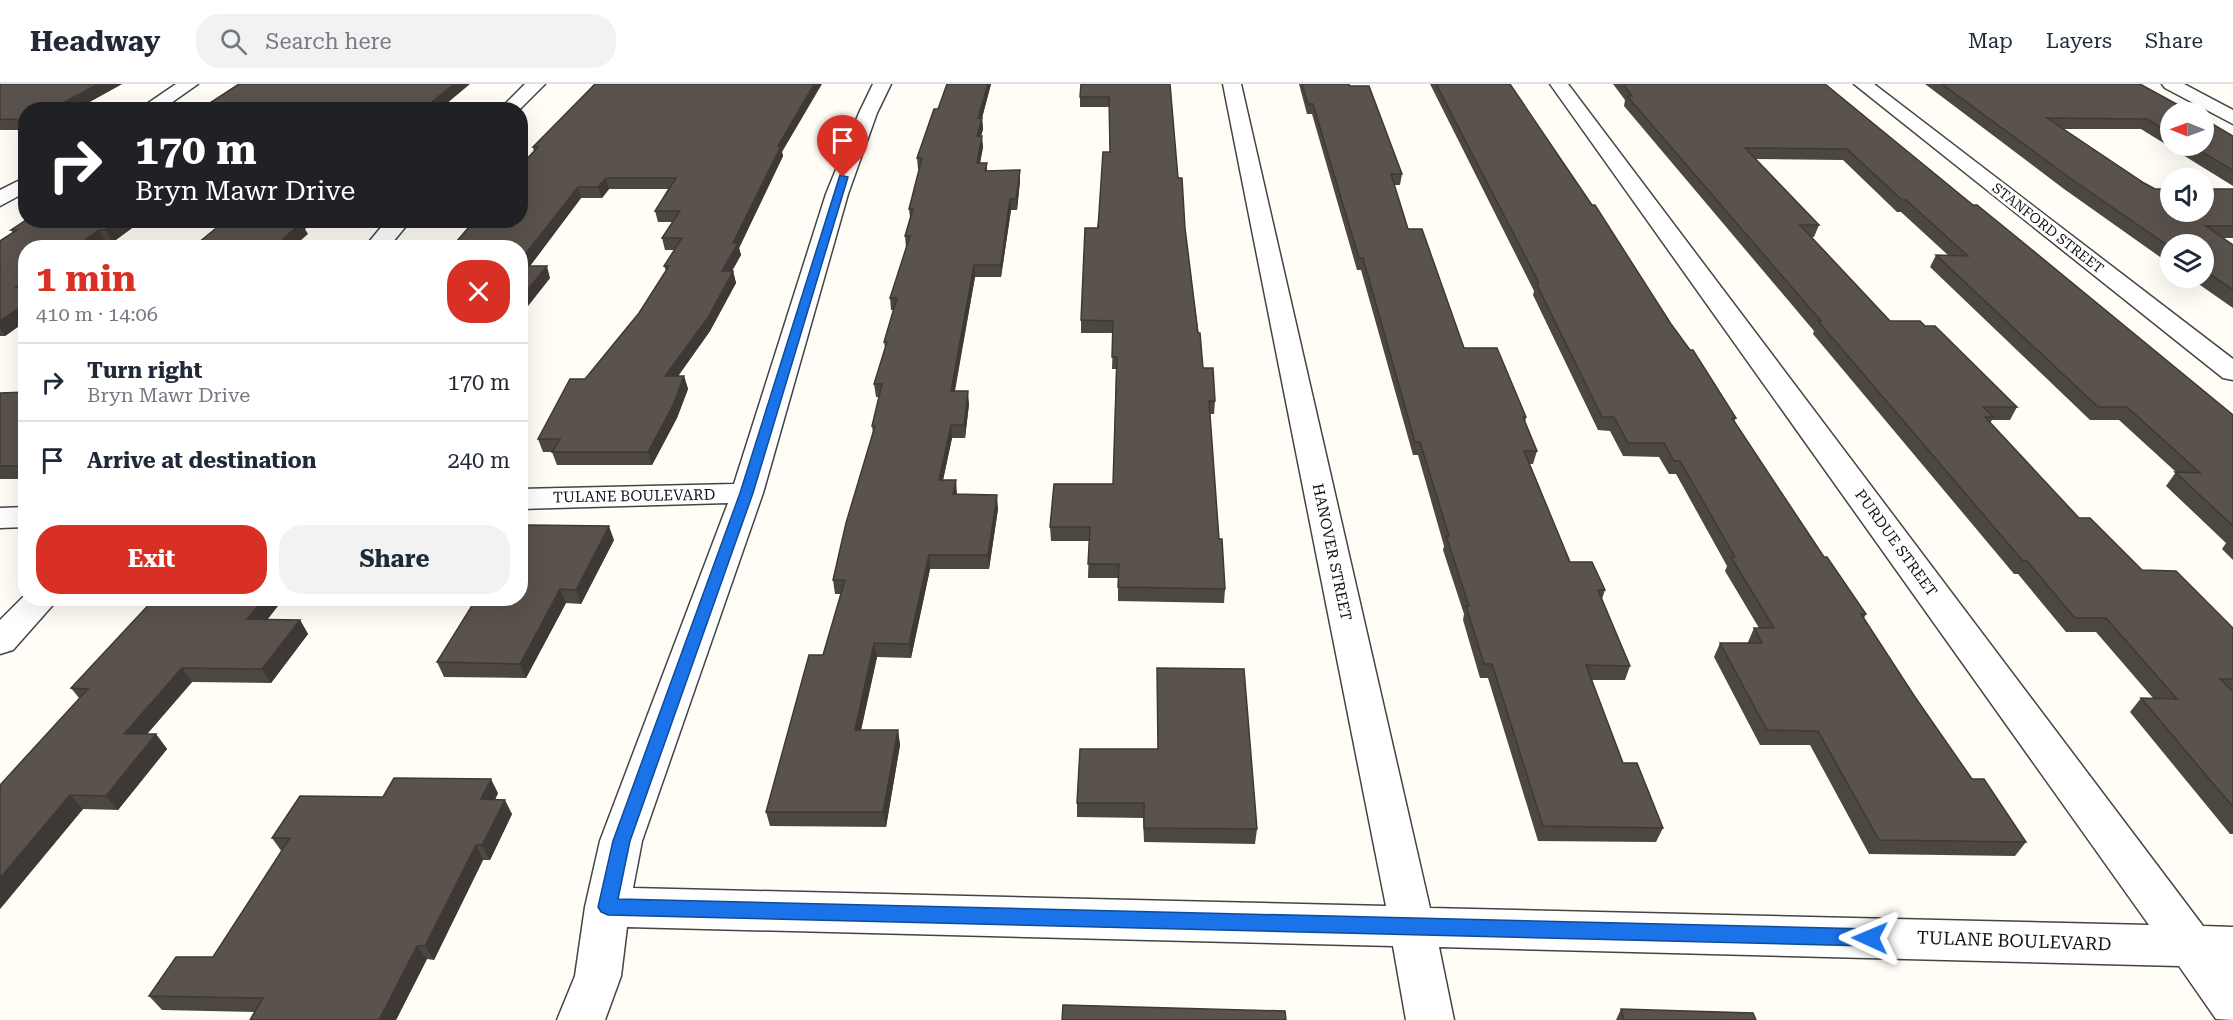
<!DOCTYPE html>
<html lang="en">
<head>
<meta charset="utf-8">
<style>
	body { margin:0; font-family:"Roboto Serif",serif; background:#f2f2f3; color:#1f2937; height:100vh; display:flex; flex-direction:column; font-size:22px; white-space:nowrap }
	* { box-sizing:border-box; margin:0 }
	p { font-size:20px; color:#747a83 }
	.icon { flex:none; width:33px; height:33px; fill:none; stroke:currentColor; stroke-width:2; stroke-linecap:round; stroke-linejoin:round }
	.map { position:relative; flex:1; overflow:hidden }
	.details { position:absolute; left:18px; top:156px; width:510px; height:366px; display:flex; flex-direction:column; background:#fff; border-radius:24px; box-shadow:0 6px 24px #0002 }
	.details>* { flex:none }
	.banner { position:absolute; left:18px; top:18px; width:510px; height:126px; border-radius:24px; box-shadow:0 6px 24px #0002; background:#202124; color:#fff; overflow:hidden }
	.needle { width:39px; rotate:271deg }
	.controls { position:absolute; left:2160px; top:18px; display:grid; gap:12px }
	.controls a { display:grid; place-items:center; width:54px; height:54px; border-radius:50%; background:#fff; box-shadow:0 6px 24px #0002; font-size:30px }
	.pin { position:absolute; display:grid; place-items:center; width:51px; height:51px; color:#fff; margin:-62px -26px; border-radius:50% 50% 50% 0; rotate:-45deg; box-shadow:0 0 6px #0007 }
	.pin .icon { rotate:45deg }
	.me { position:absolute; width:66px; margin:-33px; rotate:271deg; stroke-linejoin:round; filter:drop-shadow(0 0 4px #0008) }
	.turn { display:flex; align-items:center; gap:21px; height:126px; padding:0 18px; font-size:27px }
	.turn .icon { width:78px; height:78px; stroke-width:2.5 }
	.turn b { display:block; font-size:42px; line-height:51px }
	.round { display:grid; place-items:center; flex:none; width:63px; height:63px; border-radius:24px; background:#f2f2f3 }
	.headline { display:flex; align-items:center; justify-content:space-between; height:102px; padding:0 18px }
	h1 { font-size:36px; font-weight:700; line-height:45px; color:#d93025 }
	.button { display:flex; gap:12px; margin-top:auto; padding:12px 18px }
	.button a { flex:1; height:69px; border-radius:24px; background:#d93025; color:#fff; font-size:24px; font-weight:700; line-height:69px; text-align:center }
	.button a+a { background:#f2f2f3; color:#1f2937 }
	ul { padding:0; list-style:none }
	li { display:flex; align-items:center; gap:18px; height:78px; padding:0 18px; border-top:2px solid #e0e1e3 }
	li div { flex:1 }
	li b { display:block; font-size:22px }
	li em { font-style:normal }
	header { display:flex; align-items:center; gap:36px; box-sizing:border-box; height:84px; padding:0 30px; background:#fff; border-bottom:2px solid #e0e1e3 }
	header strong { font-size:28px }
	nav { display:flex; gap:33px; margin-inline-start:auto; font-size:21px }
	.search { width:420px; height:54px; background:#f2f2f3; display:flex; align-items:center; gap:15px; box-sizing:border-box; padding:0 21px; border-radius:24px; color:#747a83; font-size:22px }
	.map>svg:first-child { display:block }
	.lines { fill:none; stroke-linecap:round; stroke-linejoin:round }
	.minor-casing { stroke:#444; stroke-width:3 }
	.minor { fill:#fff; fill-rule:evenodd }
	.wall { fill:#4d4742 }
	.shaded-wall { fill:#3f3936 }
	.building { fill:#5a524d; stroke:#3f3936; stroke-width:1.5 }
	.route { fill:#1a73e8; stroke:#114b97; stroke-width:1.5 }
	.labels { text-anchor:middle; stroke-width:6; stroke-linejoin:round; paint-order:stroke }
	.far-street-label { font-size:14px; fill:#111; stroke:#fff }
	.street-label { font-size:15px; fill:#111; stroke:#fff }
	.near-street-label { font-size:18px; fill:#111; stroke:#fff }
</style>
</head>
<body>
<header>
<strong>Headway</strong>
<div class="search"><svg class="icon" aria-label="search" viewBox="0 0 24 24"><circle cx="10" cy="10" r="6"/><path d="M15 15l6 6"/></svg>Search here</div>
<nav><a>Map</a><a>Layers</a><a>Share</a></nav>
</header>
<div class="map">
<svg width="2233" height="936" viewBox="0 0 2233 936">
	<rect width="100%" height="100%" fill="#fffdf5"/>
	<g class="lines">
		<!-- minor casing -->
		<g class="minor-casing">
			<g id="minor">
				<polygon points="176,0 198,0 161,26 138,26"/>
				<polygon points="525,0 545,0 519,26 499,26"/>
				<polygon points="873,0 891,0 877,29 848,110 763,409 642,757 633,804 1386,822 1223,0 1241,0 1430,824 2149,841 1550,0 1568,0 2203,842 2233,843 2233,936 2216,935 2179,882 1439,863 1454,936 1406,936 1393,862 627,843 621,892 605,936 557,936 575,892 585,823 600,757 728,419 520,425 520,405 734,400 826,110 859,29"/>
				<polygon points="1854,0 1874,0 2233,275 2233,296 2223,294"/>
				<polygon points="2162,0 2184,0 2233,26 2233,40 2165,4"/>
				<polygon points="26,93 26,108 0,122 0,106"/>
				<polygon points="387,136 411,136 388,164 364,164"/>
				<polygon points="26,423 26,443 0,444 0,424"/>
				<polygon points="26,510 26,514 59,514 13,566 0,570 0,536"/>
			</g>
		</g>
		<!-- minor -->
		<use href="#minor" class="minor"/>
	</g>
	<!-- wall -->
	<g class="wall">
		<polygon points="0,0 122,0 75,26 26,26 26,46 0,46"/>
		<polygon points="947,0 991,0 982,34 983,45 981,52 983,63 980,79 987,79 987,87 1020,97 1017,126 1011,126 1001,193 975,193 955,307 969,320 965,354 952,354 943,396 957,410 998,425 989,485 930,485 911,574 877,573 861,646 898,646 900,661 886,743 770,742 766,728 823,571 841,510 835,510 833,496 873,349 872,342 879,313 876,313 874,300 885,264 884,258 893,226 891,226 890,214 906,164 905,152 910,134 909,125 919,85 918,85 917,74 938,25"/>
		<polygon points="1170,0 1178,94 1185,144 1203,284 1215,317 1214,330 1210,330 1219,455 1225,505 1224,519 1118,517 1118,494 1088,494 1089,457 1051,457 1050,443 1113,400 1116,285 1112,285 1113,249 1081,249 1081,236 1110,68 1109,23 1080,23 1080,13"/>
		<polygon points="1299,0 1349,0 1402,90 1400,101 1394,101 1408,145 1464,264 1526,333 1525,339 1537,367 1533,380 1530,380 1570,478 1605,506 1602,515 1630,582 1625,596 1591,596 1623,679 1663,744 1656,758 1538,757 1488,594 1480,594 1463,536 1464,530 1443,466 1444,462 1418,371 1413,371 1361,186 1357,186 1312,30 1307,30"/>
		<polygon points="1430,0 1510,0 1671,240 1736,334 1734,338 1824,473 1866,530 1864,534 1915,613 1972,695 2026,758 2015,772 1869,770 1810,661 1760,661 1714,573 1720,559 1748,559 1748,558 1754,544 1759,544 1725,487 1727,482 1676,390 1669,390 1659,373 1623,372 1610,347 1598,346 1533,211 1534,207"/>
		<polygon points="1613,0 1825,0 1973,121 2233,331 2233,476 2222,465 2226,459 2166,402 2176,388 2119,336 2090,336 1930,183 1936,171 1949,172 1901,128 1897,128 1843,76 1755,75 1819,141 1814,153 1811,153 1890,237 2017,323 2010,336 1992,336 1990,339 2079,434 2142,486 2233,544 2233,750 2230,750 2130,628 2141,614 2153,614 2096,548 2066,548 2018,490 2014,490 1813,250 1814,247 1624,22 1625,16"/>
		<polygon points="1925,0 2140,0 2170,28 2170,62 2204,62 2233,52 2233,102 2141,45 2063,45 2144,99 2155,105 2233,105 2233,154 2223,154 2233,161 2233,224 2190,194 2204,194 2204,160 2170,160 2170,180 2064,105"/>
		<polygon points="533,63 782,68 783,72 739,164 741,171 732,187 733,187 736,199 710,247 678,292 684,292 688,305 677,334 652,381 557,381 552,368 543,368 538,355 585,295 639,229 666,187 664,182 675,166 665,166 662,154 672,138 658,138 655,127 668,105 609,105 602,114 581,114 530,182 550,194 520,232 520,164 534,68"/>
		<polygon points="143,136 113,158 106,158 98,164 26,164 26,237 5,252 0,252 0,157 13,149 11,146"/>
		<polygon points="26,308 26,395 0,395 0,309"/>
		<polygon points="614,456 581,520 566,519 526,594 444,593 437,578 479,520"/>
		<polygon points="155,514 284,514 267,536 300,536 308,550 271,599 192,598 147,650 156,650 167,665 118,726 83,725 0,825 79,614 71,604"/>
		<polygon points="1157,584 1257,745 1255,760 1144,758 1143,734 1077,733 1077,719 1158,665"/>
		<polygon points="498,709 495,716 512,730 490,776 483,776 434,876 427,875 396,936 250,936 255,928 162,926 149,912 213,873 282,768 272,754 383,713"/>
		<polygon points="1621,925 1756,936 1616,936"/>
	</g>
	<!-- shaded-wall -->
	<g class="shaded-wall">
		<polygon points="98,0 122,0 75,26 50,26"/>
		<polygon points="454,0 470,0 439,26 422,26"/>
		<polygon points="814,0 822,0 782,68 783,72 739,164 741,171 725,199 722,187 733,159 778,62"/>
		<polygon points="988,0 991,0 979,45 978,34"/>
		<polygon points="982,34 983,45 978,63 977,52"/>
		<polygon points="982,52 983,63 978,90 977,79"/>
		<polygon points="1020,86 1020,97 1017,126 1016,115"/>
		<polygon points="606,94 609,105 602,114 598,103"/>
		<polygon points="578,103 581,114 521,194 520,177"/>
		<polygon points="1010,115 1011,126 1001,193 1001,181"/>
		<polygon points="121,136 143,136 113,158 106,146"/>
		<polygon points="297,136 315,136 305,145 308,150 292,164 273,164"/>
		<polygon points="99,146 106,158 98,164 74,164"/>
		<polygon points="974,181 975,193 952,320 951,307"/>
		<polygon points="547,182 550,194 520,232 520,215"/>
		<polygon points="733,187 736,199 710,247 669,305 665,292"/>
		<polygon points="26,196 26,214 16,203"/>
		<polygon points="26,219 26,237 5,252 0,244 0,237"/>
		<polygon points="684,292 688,305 677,334 652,381 648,368"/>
		<polygon points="968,307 969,320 965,354 964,341"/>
		<polygon points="951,341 952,354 940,410 939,396"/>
		<polygon points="956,396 957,410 955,424 953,410"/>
		<polygon points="997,411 998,425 989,485 988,471"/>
		<polygon points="609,442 614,456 581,520 576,506"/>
		<polygon points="929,471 930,485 911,574 909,560"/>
		<polygon points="560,505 566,519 526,594 520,580"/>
		<polygon points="265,514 284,514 256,550 247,535"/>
		<polygon points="300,536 308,550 271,599 262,585"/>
		<polygon points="874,559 877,573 858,660 855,646"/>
		<polygon points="182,584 192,598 135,664 124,650"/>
		<polygon points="898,646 900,661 886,743 883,728"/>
		<polygon points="156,650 167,665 118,726 106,712"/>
		<polygon points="491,695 498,709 488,730 481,715"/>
		<polygon points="70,711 83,725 0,825 0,794"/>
		<polygon points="505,716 512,730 490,776 482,761"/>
		<polygon points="476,761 483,776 434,876 425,862"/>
		<polygon points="417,862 427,875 396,936 379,936"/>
	</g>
	<!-- building -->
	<g class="building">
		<polygon points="0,0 98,0 50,26 26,26 26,36 0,35"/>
		<polygon points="239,0 454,0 422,26 199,26"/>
		<polygon points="595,0 814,0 778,62 781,62 733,159 738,159 722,187 733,187 707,235 665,292 684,292 673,321 648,368 552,368 560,355 538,355 570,295 585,295 639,229 669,182 664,182 682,154 662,154 680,127 655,127 676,94 606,94 598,103 578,103 520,177 520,164 451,164 475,136 520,136 520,82 538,63 533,63"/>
		<polygon points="947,0 988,0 978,34 982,34 977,52 982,52 977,79 987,79 985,87 1020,86 1016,115 1010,115 1001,181 974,181 951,307 968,307 964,341 951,341 939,396 956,396 953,410 997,411 988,471 929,471 909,560 874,559 855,646 898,646 883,728 766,728 809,571 823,571 845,496 833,496 846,439 875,342 872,342 882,300 874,300 887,258 884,258 897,214 890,214 910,152 905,152 913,125 909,125 922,74 917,74 934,25 938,25"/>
		<polygon points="1081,0 1170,0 1178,94 1182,94 1185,144 1198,249 1200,249 1203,284 1213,284 1215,317 1209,317 1219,455 1222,455 1225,505 1118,503 1119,480 1088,480 1090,443 1050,443 1054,400 1113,400 1117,273 1112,273 1113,237 1081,236 1085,144 1098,144 1103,68 1110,68 1109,13 1080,13"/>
		<polygon points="1302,0 1349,0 1350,2 1369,2 1402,90 1391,90 1408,145 1422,145 1464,264 1497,264 1526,333 1523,333 1537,367 1524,367 1570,478 1592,478 1605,506 1598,506 1630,582 1586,581 1623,679 1637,679 1663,744 1543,742 1492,580 1484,580 1466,522 1469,522 1446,452 1449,452 1420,358 1415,358 1363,174 1359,174 1313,20 1308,20"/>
		<polygon points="1436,0 1510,0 1562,77 1592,121 1595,121 1671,240 1690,266 1693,266 1736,334 1732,334 1824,473 1827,473 1866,530 1861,530 1915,613 1972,695 1984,695 2026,758 1879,756 1818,647 1767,646 1720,559 1762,559 1754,544 1774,544 1731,473 1735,473 1680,377 1674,377 1664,359 1628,359 1614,333 1602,333 1536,199 1539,199"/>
		<polygon points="1623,0 1825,0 1973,121 1977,121 2014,151 2233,331 2233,442 2175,388 2200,389 2127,323 2098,323 1936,171 1968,172 1906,116 1902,116 1847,65 1745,64 1819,141 1800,141 1890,237 1920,237 1925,242 1935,242 2017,323 1983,323 1994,333 1985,333 2079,434 2090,434 2142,486 2176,487 2233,544 2233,595 2220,595 2233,608 2233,723 2141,614 2177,615 2106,534 2075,534 2027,477 2023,477 1818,237 1821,237 1627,12 1632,12"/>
		<polygon points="1942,0 2140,0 2191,28 2170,28 2170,49 2147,35 2047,34 2144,99 2155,105 2170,105 2170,128 2204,128 2204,105 2233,105 2233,142 2206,142 2233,161 2233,206 2204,186 2204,160 2170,160 2170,163 2070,94"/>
		<polygon points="2204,35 2233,52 2233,86 2191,62 2204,62"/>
		<polygon points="26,136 121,136 106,146 99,146 74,164 26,164 26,196 16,203 26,203 26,219 0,237 0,157 17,146 11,146"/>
		<polygon points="226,136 297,136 295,138 302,138 273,164 192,164"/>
		<polygon points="520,182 547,182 520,215"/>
		<polygon points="26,308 26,382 0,382 0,309"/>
		<polygon points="527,441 609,442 576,506 560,505 520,580 437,578 473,520 479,520 482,514 520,514 520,452"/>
		<polygon points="155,514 265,514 247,535 300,536 262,585 182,584 124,650 156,650 106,712 70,711 0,794 0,701 88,605 71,604"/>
		<polygon points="1157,584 1244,585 1257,745 1144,744 1144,719 1077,719 1080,665 1158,665"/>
		<polygon points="394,694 491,695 481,715 505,716 482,761 476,761 425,862 417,862 379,936 250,936 263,914 149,912 176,873 213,873 290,754 272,754 300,712 383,713"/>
		<polygon points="1063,921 1285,927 1286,936 1062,936"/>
		<polygon points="1621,925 1753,929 1756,936 1624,936"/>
	</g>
	<!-- route -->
	<polygon class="route" points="840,91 848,93 753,409 630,757 618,815 1870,845 1877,848 1880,854 1877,860 1870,862 608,831 601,828 598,823 613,757 740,409"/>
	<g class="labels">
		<!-- far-street labels -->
		<g class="far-street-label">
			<text transform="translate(2048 144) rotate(38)" y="5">STANFORD STREET</text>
		</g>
		<!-- street labels -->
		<g class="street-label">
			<text transform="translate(634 412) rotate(-1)" y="5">TULANE BOULEVARD</text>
			<text transform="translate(1896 459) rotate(54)" y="5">PURDUE STREET</text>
			<text transform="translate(1332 468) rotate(78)" y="5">HANOVER STREET</text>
		</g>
		<!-- near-street labels -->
		<g class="near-street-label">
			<text transform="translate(2014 857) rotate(2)" y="6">TULANE BOULEVARD</text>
		</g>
	</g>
</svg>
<div class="controls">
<a><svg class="needle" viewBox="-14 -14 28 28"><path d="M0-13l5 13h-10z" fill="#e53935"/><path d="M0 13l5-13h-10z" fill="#747a83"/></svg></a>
<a><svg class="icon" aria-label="sound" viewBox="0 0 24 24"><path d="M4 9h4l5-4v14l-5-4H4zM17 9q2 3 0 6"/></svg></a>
<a><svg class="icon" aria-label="layers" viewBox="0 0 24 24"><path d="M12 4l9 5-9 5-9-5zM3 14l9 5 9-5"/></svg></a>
</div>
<div class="pin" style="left:843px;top:93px;background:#d93025"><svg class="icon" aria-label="arrive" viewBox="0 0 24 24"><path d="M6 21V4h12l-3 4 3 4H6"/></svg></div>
<svg class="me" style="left:1870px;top:854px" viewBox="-20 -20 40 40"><path d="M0-17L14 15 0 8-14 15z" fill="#1a73e8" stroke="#fff" stroke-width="4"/></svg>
<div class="banner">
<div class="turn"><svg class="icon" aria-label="right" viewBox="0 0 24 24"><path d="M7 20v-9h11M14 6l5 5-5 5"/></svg><div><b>170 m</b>Bryn Mawr Drive</div></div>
</div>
<section class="details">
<div class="headline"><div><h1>1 min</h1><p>410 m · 14:06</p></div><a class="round" style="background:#d93025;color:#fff"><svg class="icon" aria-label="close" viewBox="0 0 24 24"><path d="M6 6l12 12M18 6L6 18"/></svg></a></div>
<ul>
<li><svg class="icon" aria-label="right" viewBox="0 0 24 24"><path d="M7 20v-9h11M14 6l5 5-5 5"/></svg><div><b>Turn right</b><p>Bryn Mawr Drive</p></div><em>170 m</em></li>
<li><svg class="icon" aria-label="arrive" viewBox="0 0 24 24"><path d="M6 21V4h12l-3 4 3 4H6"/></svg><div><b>Arrive at destination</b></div><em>240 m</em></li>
</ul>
<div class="button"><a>Exit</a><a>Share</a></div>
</section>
</div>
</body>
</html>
